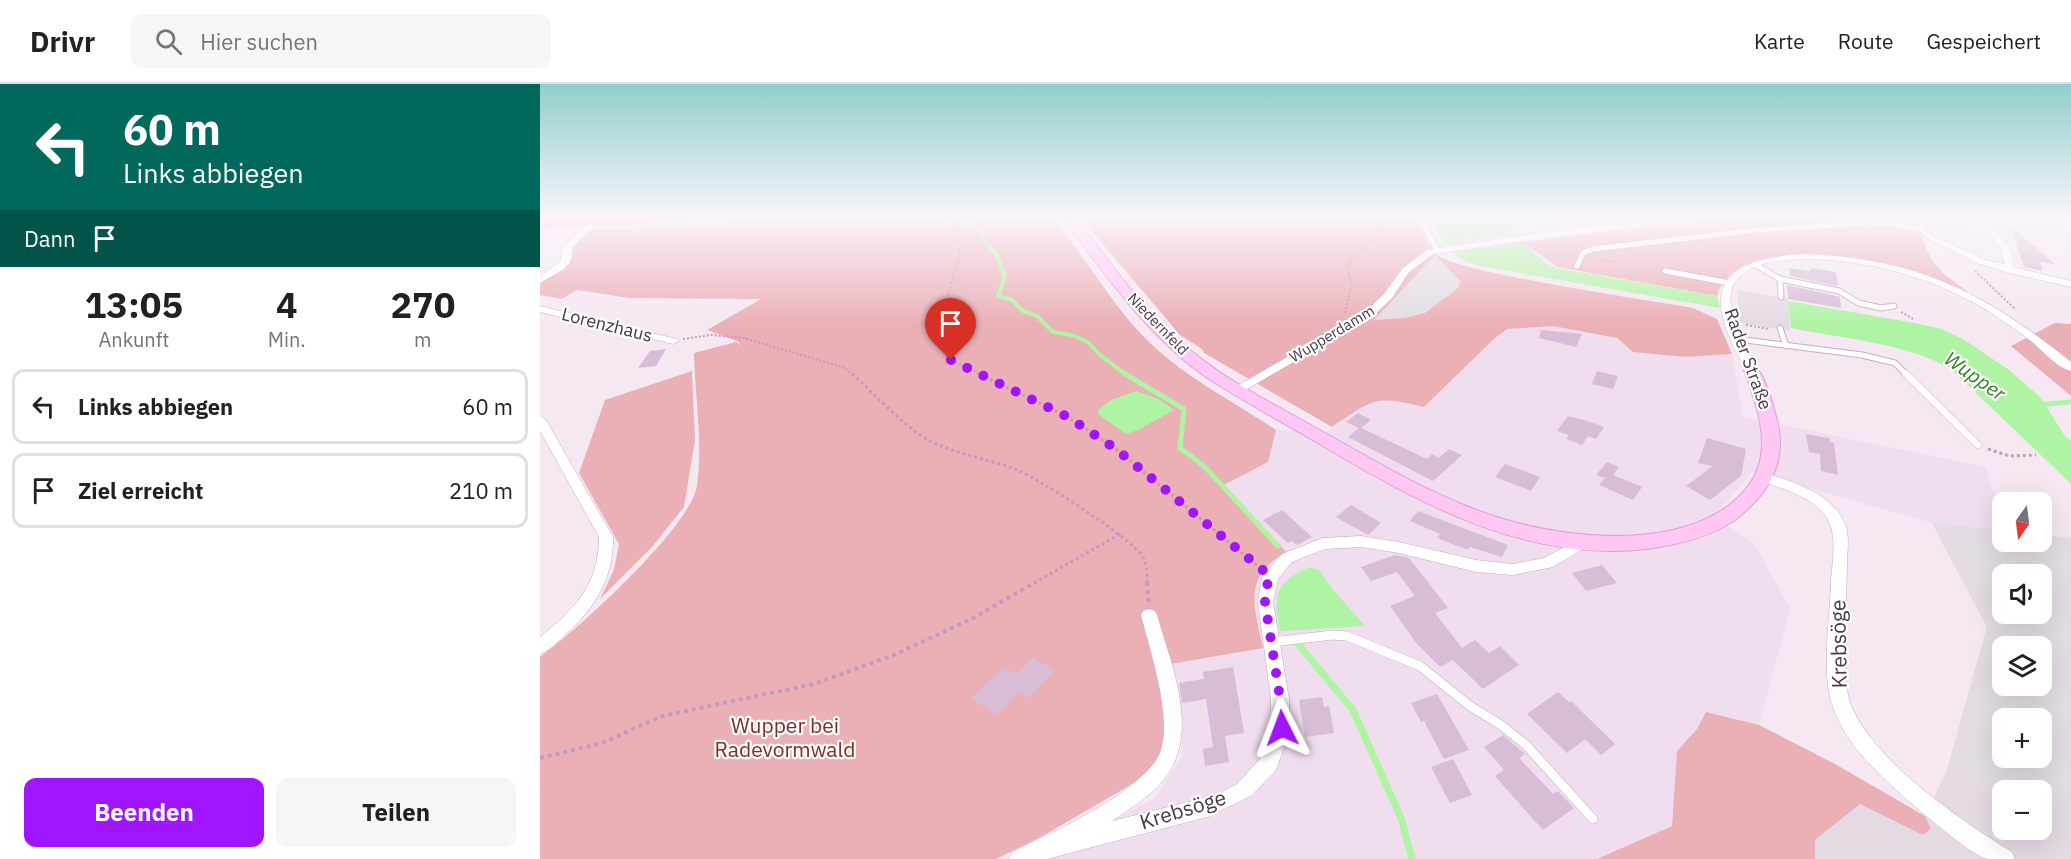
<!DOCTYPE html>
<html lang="de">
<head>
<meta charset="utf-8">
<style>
	body { margin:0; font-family:"IBM Plex Sans",sans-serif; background:#f6f6f6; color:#202124; height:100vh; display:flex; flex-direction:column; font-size:22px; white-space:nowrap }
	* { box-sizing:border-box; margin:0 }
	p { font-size:20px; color:#757577 }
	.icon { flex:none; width:33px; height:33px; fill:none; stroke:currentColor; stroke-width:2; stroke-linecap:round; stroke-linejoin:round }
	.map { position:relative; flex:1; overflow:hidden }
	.sheet { display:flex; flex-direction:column; background:#fff; width:540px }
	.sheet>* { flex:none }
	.banner { background:#00695c; color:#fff; overflow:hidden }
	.needle { width:39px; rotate:194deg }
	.buttons { position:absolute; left:1452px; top:408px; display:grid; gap:12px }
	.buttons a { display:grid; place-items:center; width:60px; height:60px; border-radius:12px; background:#fff; box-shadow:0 6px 24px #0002; font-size:30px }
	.pin { position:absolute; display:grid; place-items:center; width:51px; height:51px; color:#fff; margin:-62px -26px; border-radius:50% 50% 50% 0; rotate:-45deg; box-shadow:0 0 6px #0007 }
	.pin .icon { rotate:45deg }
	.me { position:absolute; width:66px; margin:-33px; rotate:357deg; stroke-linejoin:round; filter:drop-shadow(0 0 4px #0008) }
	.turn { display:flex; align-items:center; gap:21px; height:126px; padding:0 24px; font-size:27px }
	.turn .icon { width:78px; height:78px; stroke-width:2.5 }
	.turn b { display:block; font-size:42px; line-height:51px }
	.then { display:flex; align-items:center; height:57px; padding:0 24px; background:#0003; gap:12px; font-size:22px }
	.eta { display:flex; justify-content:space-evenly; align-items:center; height:102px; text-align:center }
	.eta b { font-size:36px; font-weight:700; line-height:42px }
	.primary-button { display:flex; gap:12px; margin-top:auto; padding:12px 24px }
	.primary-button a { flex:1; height:69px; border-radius:12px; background:#9f15ff; color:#fff; font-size:24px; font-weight:700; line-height:69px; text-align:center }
	.primary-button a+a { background:#f6f6f6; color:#202124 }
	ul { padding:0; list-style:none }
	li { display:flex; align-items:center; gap:18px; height:75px; margin:0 12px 9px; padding:0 12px; border:3px solid #e0e0e0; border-radius:12px }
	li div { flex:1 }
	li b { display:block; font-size:22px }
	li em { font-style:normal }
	header { display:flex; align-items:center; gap:36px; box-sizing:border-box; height:84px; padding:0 30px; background:#fff; border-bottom:2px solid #e0e0e0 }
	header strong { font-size:28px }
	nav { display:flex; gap:33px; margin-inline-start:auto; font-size:21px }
	.search { width:420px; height:54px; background:#f6f6f6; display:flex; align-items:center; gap:15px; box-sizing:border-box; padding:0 21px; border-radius:12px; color:#757577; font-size:22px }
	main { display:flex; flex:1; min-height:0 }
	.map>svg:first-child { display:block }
	.residential { fill:#f0ddee }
	.industrial { fill:#e4dae4; fill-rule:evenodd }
	.green { fill:#ebafb6 }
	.parking { fill:#e3dde3; fill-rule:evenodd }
	.water { fill:#aff4a2 }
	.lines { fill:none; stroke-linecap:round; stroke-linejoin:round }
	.stream-far2 { stroke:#aff4a2; stroke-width:4 }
	.stream-far1 { stroke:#aff4a2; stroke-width:5 }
	.stream { stroke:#aff4a2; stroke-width:7 }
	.building { fill:#d7bdd6 }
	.lane-far2-casing { stroke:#c4adc1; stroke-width:7 }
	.lane-far1-casing { stroke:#c4adc1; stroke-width:8 }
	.lane-casing { stroke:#c4adc1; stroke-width:10 }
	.street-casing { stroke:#c4adc1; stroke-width:1 }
	.secondary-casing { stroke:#e39ed7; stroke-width:2 }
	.primary-casing { stroke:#ea61d7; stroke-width:1 }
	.path-far2 { stroke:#c39bc0; stroke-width:2; stroke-dasharray:2 2; stroke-linecap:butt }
	.path-far1 { stroke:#c39bc0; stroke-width:3; stroke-dasharray:3 3; stroke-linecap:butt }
	.path { stroke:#c39bc0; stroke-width:4; stroke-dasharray:4 4; stroke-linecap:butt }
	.lane-far2 { stroke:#fff; stroke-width:5 }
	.lane-far1 { stroke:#fff; stroke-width:7 }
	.lane { stroke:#fff; stroke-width:9 }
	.street { fill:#fff; fill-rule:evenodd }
	.secondary { fill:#ffc8f4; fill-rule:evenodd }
	.primary { fill:#ff97ef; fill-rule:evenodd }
	.route { stroke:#9f15ff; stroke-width:10; stroke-dasharray:0 18 }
	.labels { text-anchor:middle; stroke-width:4.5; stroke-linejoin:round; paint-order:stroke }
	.far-street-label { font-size:15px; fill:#493648; stroke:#fff }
	.street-label { font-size:18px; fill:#493648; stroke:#fff }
	.water-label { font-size:20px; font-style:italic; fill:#2e8021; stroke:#fff }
	.near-street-label { font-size:21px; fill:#493648; stroke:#fff }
	.near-park-label { font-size:21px; fill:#7e2b26; stroke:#fff }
</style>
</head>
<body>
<header>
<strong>Drivr</strong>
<div class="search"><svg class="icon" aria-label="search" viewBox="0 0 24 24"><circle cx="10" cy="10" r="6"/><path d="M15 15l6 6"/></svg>Hier suchen</div>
<nav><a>Karte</a><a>Route</a><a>Gespeichert</a></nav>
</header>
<main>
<section class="sheet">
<div class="banner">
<div class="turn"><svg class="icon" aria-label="left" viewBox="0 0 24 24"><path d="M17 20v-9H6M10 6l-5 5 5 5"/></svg><div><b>60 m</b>Links abbiegen</div></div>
<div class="then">Dann<svg class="icon" aria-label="arrive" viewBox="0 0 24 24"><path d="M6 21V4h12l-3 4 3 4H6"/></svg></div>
</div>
<div class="eta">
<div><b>13:05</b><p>Ankunft</p></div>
<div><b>4</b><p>Min.</p></div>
<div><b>270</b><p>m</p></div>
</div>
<ul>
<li><svg class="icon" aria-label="left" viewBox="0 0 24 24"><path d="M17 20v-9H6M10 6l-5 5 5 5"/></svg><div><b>Links abbiegen</b></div><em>60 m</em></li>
<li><svg class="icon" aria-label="arrive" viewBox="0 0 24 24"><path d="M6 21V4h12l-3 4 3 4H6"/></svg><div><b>Ziel erreicht</b></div><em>210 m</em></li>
</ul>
<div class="primary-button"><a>Beenden</a><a>Teilen</a></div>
</section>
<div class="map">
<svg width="1531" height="775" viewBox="0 0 1531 775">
	<rect width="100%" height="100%" fill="#f5e8f3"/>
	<!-- residential -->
	<polygon class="residential" points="1013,242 1077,254 1093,268 1145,273 1192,270 1203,333 1446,383 1462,439 1462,447 1392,439 1212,388 1174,433 1214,459 1250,525 1219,641 1166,628 1157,645 1137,667 1132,742 1057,775 502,775 616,713 643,670 627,581 723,563 715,527 713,504 718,493 730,479 746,468 684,401 728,378 736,346 786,348 828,319 850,315 885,323 955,254 967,245"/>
	<!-- industrial -->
	<g class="industrial">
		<polygon points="1197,206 1248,215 1250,247 1200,239"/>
		<path d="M 1392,439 L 1462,447 L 1462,458 L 1502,458 L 1502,451 L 1531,454 L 1531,775 L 1275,775 L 1275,756 L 1320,720 L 1383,751 L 1391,746 L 1385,732 L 1407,686 L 1447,543 ZM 1462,490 L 1502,490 L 1502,530 L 1462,530 ZM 1462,562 L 1502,562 L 1502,602 L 1462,602 ZM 1462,634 L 1502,634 L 1502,674 L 1462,674 ZM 1462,706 L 1502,706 L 1502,746 L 1462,746 Z"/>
	</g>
	<!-- green -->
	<g class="green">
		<path d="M 235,133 L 511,133 C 541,167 563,206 592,240 C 632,287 685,312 736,346 L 728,378 L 684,401 L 746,468 C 702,494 714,521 723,564 L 619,582 L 627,654 L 618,685 L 501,753 L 456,775 L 0,775 L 0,573 C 36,547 150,444 157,402 C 163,358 155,314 154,269 L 196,258 L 202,262 L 197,257 L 167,246 L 221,215 L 89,214 L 37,206 L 22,215 L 0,211 L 0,199 L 27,181 L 32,175 L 33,165 L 39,156 L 52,146 L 129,144 Z"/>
		<path d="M 540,133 L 877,133 C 880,145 887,161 896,170 C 912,188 1115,217 1153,224 L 1177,235 L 1192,270 L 1145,273 L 1093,268 L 1077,254 L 1013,242 L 967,245 L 955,254 L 884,323 C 834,311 834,315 792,343 L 664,269 L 662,265 L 640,251 Z"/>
		<path d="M 1197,133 L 1412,133 L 1416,137 L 1374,135 L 1347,137 L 1382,152 C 1391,184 1403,189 1428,208 C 1404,197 1380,188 1354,182 C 1309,171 1194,153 1177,212 L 1017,183 L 983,158 Z"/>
		<polygon points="1515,239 1531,240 1531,312 1471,262"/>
		<polygon points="152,287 155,356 144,423 112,463 60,515 74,486 79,460 39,389 65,316"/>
		<polygon points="1166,628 1219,641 1295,680 1385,732 1391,745 1383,751 1320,720 1275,756 1275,775 1057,775 1132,742 1137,667 1157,645"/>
	</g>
	<!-- parking -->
	<g class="parking">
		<polygon points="894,172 896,172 919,196 921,198 917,205 885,229 865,234 834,236"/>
		<path d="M 1392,439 L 1462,447 L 1462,458 L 1502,458 L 1502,451 L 1531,454 L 1531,750 L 1502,735 L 1502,706 L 1462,706 L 1462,715 L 1407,686 L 1447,543 ZM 1462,490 L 1502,490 L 1502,530 L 1462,530 ZM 1502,562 L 1502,602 L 1462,602 L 1462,562 ZM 1462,634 L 1502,634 L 1502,674 L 1462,674 Z"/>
	</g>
	<!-- water -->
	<g class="water">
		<polygon points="893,133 1054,133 970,143 975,151 957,153 949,149 947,151 950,154 933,157 925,152 923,154 927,158 908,161 897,148"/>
		<polygon points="983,158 1007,180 1016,184 1177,212 1180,224 940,182 923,176 913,168"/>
		<path d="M 1248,217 L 1375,239 L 1401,245 L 1423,255 L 1469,286 L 1500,313 L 1525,352 L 1531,357 L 1531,400 L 1410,284 C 1361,258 1304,255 1251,244 Z"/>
		<polygon points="596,307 619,315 634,326 598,346 586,350 559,331 558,326 571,316"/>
		<path d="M 770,483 L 780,487 L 793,506 L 825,542 L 740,547 C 733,512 735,498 770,483 Z"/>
	</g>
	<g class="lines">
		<!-- stream-far2 -->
		<polyline class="stream-far2" points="422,135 442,147 443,156 457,171 465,193 458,212 472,216 483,227 497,232 513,248 532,251 548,258 559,270 586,291"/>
		<!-- stream-far1 -->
		<g class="stream-far1">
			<polyline points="585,290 644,325 640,364 664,382 738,462"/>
			<polyline points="1498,321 1529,318"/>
		</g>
		<!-- stream -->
		<polyline class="stream" points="758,560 813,626 861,734 872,775"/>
	</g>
	<!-- building -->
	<g class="building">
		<polygon points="1470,141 1493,161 1515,180 1500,178 1503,187 1484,183"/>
		<polygon points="1249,184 1270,187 1270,184 1296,188 1298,202 1250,192"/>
		<polygon points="1247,201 1297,212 1300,213 1301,224 1248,215"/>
		<polygon points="1001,246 1042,250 1036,263 999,254"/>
		<polygon points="126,265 116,282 98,284 110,267"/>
		<polygon points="1057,287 1078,292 1073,305 1052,300"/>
		<polygon points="818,329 831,336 821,344 887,375 892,370 899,374 909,365 922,371 893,397 808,353 819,344 806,338"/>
		<polygon points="1028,332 1044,336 1064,343 1056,355 1048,352 1042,361 1026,355 1029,351 1017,347"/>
		<polygon points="1266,350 1289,354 1290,358 1294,359 1298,391 1281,387 1280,370 1269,368"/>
		<polygon points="1167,354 1206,365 1201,392 1170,416 1146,402 1173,382 1158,379"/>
		<polygon points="1067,378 1079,383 1073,391 1102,403 1093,416 1059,401 1065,394 1056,391"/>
		<polygon points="965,380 1000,393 991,407 955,393"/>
		<polygon points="811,421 841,439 828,451 796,433"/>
		<polygon points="742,426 772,453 757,461 752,457 748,459 723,436"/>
		<polygon points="878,427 968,461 962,473 930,463 928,466 897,454 900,450 870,437"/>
		<polygon points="855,471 869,474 908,524 895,529 922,564 935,556 949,569 960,562 979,581 943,605 913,576 900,583 877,560 850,522 875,512 857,488 831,497 821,483"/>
		<polygon points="1062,481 1077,499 1046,507 1032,489"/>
		<polygon points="493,574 515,587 488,614 479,608 457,631 431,614 464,583 476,591"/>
		<polygon points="693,583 704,649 685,652 689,678 665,682 663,665 673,663 666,615 642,619 639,599 664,595 663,588"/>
		<polygon points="1018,608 1029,618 1031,617 1075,660 1061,671 1045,655 1027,669 987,630"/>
		<polygon points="897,610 929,666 904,675 884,637 881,638 871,619"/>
		<polygon points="782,613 784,623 789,622 794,649 765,653 759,616"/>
		<polygon points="963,651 985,670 979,674 1013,710 1018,707 1034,724 1003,746 955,692 964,686 944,663"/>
		<polygon points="913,675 932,711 910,719 891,683"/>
	</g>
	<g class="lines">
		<!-- lane-far2 casing -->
		<g class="lane-far2-casing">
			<g id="lane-far2">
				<polyline points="884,133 887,147 897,166"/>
				<polyline points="1383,140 1381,145 1393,155"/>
				<polyline points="1214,180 1240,195 1299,207 1319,219 1341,224 1354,222"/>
				<polyline points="1037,182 1043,169 1053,165 1217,146 1326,139 1354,140 1381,145"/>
				<polyline points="1125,187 1190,199"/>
				<polyline points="1240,195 1241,213"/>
				<polyline points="1240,244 1246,262"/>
				<polyline points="1198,255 1322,271 1355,279 1367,291"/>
			</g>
		</g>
		<!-- lane-far1 casing -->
		<g class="lane-far1-casing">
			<polyline id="lane-far1" points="1366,290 1438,361"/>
		</g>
		<!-- lane casing -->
		<g class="lane-casing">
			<polyline id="lane" points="732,558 793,551 807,552 880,582 930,622 961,641 986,661 1053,735"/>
		</g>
		<!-- street casing -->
		<g class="street-casing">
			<g id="street">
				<polygon points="1130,133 1159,133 1155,136 1020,152 893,170 869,188 852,214 833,232 702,308 698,309 692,305 825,228 844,210 863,184 887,166 1020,146"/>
				<path d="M 1427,133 C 1449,133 1475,159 1473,183 L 1531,197 L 1531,203 L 1465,188 L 1440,180 L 1388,155 L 1396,153 L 1446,176 L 1464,180 C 1463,156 1443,147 1427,133 Z"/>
				<polygon points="51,136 58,138 32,164 30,178 24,185 0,199 0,192 20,178 24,162"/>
				<path d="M 1263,170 C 1377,174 1444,208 1531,278 L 1531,287 C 1517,284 1503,267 1491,257 C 1468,240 1445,223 1418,211 C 1397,200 1373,192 1350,186 C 1315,177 1208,160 1192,205 C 1184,226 1208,267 1218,286 L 1212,289 L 1208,288 C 1162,213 1171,176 1263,170 Z"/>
				<polygon points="0,222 137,255 139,257 133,260 0,228"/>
				<path d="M 0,332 L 6,336 L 73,453 C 74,493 55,524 26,550 C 18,558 10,566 0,570 L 0,553 C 35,525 59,500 59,453 L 0,347 Z"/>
				<path d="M 1225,389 C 1254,398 1292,409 1305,440 C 1310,452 1307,469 1307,481 C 1306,522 1305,562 1306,602 C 1308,609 1309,618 1312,624 C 1338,680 1420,736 1472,768 L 1475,775 C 1467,775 1456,775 1448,775 C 1434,773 1390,735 1378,725 C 1341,693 1294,653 1288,602 C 1284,568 1290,531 1291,497 C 1292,480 1297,454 1289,438 C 1277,414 1244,405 1220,397 L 1218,394 L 1220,391 Z"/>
				<path d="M 821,452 L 859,458 L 936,476 L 973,480 L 1004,474 L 1041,454 L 1046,455 L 1048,459 L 1046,463 L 1013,483 L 973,491 L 936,488 L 859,469 L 821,463 L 785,465 L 752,478 L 738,495 L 733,518 L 749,615 L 749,649 L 736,686 L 711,712 L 667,733 L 507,775 L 469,775 L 472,768 C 508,751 609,705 621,666 C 632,631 610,566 601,531 L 603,527 L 609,525 L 615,527 L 617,531 C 630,577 657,639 631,685 C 619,707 593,723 572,737 L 676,711 L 697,700 L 721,674 L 730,649 L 731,615 L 718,518 L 722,493 L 742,470 L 783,454 Z"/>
			</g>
		</g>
		<!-- secondary casing -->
		<g class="secondary-casing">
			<path id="secondary" d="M 522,133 L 534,133 C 569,176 600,223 642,259 C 682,295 732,319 778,345 C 878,401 954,450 1073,452 C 1109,452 1147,447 1179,428 C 1239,391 1225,342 1204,286 L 1212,281 C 1225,285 1235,328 1238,341 C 1246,379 1228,409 1200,432 C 1178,450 1148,458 1120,463 C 993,484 881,420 776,358 C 739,336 700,316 663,291 C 606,249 564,190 522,133 Z"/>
		</g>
		<!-- primary casing -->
		<g class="primary-casing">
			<polygon id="primary" points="54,133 155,133 148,137 0,144 0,136"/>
		</g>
		<!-- path-far2 -->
		<g class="path-far2">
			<polyline points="392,133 415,136 413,143 420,168 394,259 411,276 442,291"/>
			<polyline points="1061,176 1077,178"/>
			<polyline points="1435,187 1476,226"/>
			<polyline points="1361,228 1375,236"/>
			<polyline points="805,229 812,199 808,187 809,177 821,167 844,140"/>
			<polyline points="1206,241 1229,245"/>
			<polyline points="143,255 171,251 204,254 305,284 313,291"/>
		</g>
		<!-- path-far1 -->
		<g class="path-far1">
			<path d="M 312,290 C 333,308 368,347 392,358 C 417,370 448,375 475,385 C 496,393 593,455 603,473 C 607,481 607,490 607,499"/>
			<polyline points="439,290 528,333 576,365 720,484"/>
			<polyline points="1448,365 1469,372 1496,371"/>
			<polyline points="494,499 580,450"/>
		</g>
		<!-- path -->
		<g class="path">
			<polyline points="607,498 609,520"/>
			<polyline points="0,674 62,659 122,632 274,600 354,571 435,533 496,498"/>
		</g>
		<!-- lane-far2 -->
		<use href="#lane-far2" class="lane-far2"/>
		<!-- lane-far1 -->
		<use href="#lane-far1" class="lane-far1"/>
		<!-- lane -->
		<use href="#lane" class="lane"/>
		<!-- street -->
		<use href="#street" class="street"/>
		<!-- secondary -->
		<use href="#secondary" class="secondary"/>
		<!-- primary -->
		<use href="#primary" class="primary"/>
	</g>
	<!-- sky -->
	<linearGradient id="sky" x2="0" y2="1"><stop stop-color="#91cecc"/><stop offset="0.55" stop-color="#faf5fa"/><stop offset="1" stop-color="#faf5fa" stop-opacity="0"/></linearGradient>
	<rect width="1531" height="242" fill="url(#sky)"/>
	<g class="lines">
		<!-- route -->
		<polyline class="route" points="411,276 528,333 576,365 730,492 725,508 725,518 742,627 742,644"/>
	</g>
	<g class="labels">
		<!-- far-street labels -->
		<g class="far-street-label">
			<text transform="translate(618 240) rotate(46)" y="5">Niedernfeld</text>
			<text transform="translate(792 250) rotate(-31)" y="5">Wupperdamm</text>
		</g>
		<!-- street labels -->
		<g class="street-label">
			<text transform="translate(67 241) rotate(14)" y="6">Lorenzhaus</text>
			<text transform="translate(1208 275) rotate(70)" y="6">Rader Straße</text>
		</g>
		<!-- water labels -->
		<g class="water-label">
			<text transform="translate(1435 292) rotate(35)" y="7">Wupper</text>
		</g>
		<!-- near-street labels -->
		<g class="near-street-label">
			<text transform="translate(1299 560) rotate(-91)" y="7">Krebsöge</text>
			<text transform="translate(643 726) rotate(-17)" y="7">Krebsöge</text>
		</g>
		<!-- near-park labels -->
		<g class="near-park-label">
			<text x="245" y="649">Wupper bei<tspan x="245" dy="24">Radevormwald</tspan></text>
		</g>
	</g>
</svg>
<div class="buttons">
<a><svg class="needle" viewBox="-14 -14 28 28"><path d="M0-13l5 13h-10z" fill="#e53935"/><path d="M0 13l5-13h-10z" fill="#757577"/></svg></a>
<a><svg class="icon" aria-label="sound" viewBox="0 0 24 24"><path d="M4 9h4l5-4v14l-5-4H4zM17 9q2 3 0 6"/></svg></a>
<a><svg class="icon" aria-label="layers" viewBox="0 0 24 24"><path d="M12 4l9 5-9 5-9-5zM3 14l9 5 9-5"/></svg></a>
<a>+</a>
<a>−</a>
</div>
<div class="pin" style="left:411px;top:276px;background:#d93025"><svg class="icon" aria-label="arrive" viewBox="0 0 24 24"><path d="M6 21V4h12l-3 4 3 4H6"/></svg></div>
<svg class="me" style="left:742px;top:644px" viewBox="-20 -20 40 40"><path d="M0-17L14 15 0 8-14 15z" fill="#9f15ff" stroke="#fff" stroke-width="4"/></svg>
</div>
</main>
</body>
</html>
